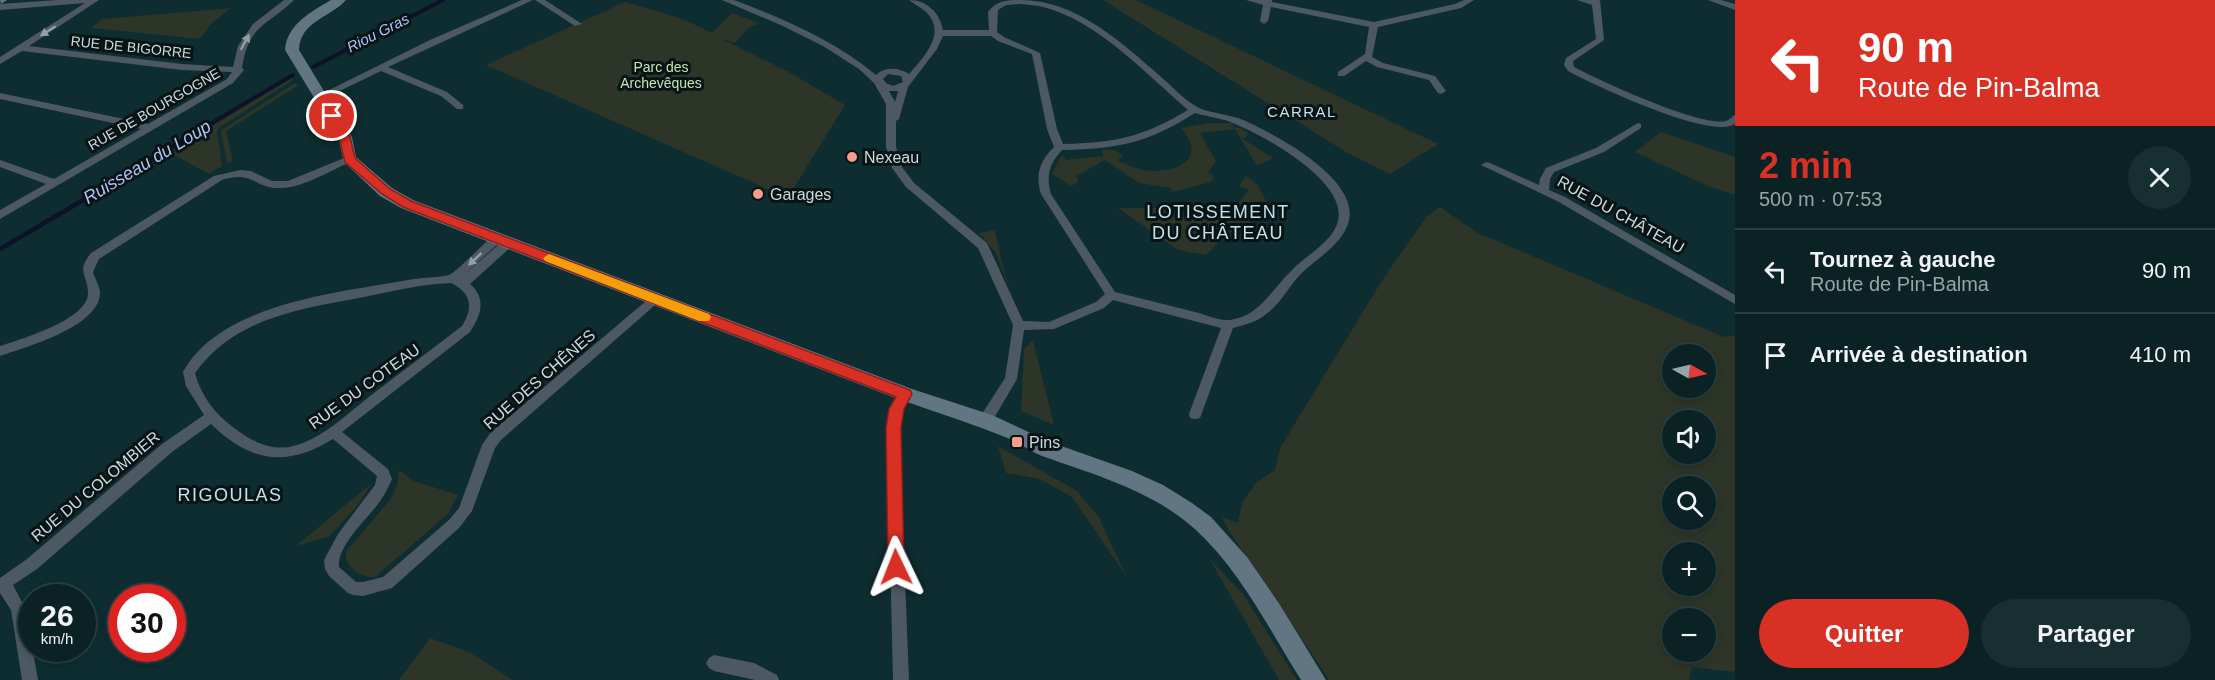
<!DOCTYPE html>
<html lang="fr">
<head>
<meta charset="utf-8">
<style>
	body { margin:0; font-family:Arial,sans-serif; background:#182f31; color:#f1f3f6; height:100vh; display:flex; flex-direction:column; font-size:22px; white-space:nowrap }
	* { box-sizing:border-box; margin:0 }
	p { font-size:20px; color:#99a4a6 }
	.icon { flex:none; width:33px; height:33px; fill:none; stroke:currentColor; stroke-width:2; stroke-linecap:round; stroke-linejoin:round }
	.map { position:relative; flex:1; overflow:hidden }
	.details { display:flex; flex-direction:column; background:#0a2224; width:480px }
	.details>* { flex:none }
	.top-card { background:#d93025; color:#fff; overflow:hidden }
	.needle { width:39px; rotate:98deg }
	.buttons { position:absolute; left:1662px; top:344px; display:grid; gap:12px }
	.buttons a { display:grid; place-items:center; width:54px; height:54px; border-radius:50%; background:#0a2224; box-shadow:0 3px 9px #0003,0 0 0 2px #2a3f41; font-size:30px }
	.speed { position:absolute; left:18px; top:584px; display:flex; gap:12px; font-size:30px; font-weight:700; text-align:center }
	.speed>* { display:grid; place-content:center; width:78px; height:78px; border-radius:50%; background:#0a2224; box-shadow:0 3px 9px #0003,0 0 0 2px #2a3f41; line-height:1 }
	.speed small { font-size:15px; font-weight:400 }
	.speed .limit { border:9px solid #d22; background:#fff; color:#111 }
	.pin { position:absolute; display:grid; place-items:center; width:51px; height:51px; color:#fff; margin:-26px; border:3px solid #fff; border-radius:50%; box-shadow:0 2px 6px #0007 }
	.me { position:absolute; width:66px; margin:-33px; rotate:358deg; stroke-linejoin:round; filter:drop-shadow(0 0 4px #0008) }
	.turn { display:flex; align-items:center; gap:21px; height:126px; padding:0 24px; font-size:27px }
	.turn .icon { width:78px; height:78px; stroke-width:2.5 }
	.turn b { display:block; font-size:42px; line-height:51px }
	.round { display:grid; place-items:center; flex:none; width:63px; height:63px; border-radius:32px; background:#182f31 }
	.overview { display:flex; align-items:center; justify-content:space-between; height:102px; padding:0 24px }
	h1 { font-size:36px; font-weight:700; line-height:45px; color:#d93025 }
	.button { display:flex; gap:12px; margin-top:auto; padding:12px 24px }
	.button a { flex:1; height:69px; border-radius:36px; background:#d93025; color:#fff; font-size:24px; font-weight:700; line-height:69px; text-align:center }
	.button a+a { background:#182f31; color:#f1f3f6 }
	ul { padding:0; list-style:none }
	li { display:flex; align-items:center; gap:18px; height:84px; padding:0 24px; border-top:2px solid #2a3f41 }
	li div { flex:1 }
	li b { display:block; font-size:22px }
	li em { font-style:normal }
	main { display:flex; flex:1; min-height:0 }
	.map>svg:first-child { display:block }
	.green { fill:#2c3527; fill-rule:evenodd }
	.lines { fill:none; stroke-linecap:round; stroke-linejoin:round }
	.stream-far1 { stroke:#0d1229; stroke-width:4 }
	.stream { stroke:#0d1229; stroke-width:4.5 }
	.street { fill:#4d5962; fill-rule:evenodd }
	.secondary { fill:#617582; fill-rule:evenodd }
	.oneway { fill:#92a0a6 }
	.route { fill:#d93025; stroke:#8d1f18; stroke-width:1.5 }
	.slow { fill:#f59e0b }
	.poi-dot { fill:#f49d8c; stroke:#071314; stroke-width:2 }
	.labels { text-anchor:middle; stroke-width:6; stroke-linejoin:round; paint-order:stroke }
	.far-street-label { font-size:14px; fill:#cadbdd; stroke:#071314 }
	.far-park-label { font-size:14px; fill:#c3e4b1; stroke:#071314 }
	.far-water-label { font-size:15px; font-style:italic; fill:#b1c0f5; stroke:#071314 }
	.far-neighbourhood-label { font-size:15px; letter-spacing:1.5px; fill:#c1e3e7; stroke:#071314 }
	.poi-label { font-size:16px; fill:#cadbdd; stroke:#071314; text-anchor:start }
	.street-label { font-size:16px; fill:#cadbdd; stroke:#071314 }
	.water-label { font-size:18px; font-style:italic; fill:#b1c0f5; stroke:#071314 }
	.neighbourhood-label { font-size:18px; letter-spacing:1.5px; fill:#c1e3e7; stroke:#071314 }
</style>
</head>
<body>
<main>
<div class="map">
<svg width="1735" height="680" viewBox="0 0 1735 680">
	<rect width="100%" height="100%" fill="#0e2d30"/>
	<!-- green -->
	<g class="green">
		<polygon points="1103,0 1136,0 1438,144 1390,174 1346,152"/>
		<polygon points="625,2 683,19 712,33 732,13 759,23 747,29 735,43 720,38 787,71 845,105 789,196 783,196 486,65"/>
		<polygon points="231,8 212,23 200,39 91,28 102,19"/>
		<polygon points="292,77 293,80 219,128 217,131 222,166 209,174 169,152"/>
		<polygon points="295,83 297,86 226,131 233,161 227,163 221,131 223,129"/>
		<path d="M 1208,123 L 1232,123 L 1234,128 L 1238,127 L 1249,134 L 1243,139 L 1273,158 L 1257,166 L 1235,129 L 1200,133 L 1216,161 L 1208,172 L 1214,176 L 1211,182 L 1172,192 L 1171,188 L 1139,183 L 1105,160 L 1076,176 L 1079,182 L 1071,186 L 1052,174 L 1062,155 L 1066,160 L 1103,156 L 1102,150 L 1115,150 L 1123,156 L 1118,161 C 1130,166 1142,171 1155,171 C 1186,170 1204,155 1181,128 Z"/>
		<polygon points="1661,132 1735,157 1735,195 1708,186 1635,152"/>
		<polygon points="1246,176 1258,185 1267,203 1245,228 1227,233 1206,255 1178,250 1118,208 1164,208 1166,211 1164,216 1189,218 1239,203 1249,190 1239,186"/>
		<path d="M 1440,207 L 1478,233 L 1724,337 L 1735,335 L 1735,672 L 1692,667 L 1689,680 L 1329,680 L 1229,531 L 1222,517 L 1238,523 L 1242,503 L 1255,484 L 1275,470 L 1280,448 L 1383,279 L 1427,216 ZM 1672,354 L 1706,354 L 1706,387 L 1672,387 ZM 1672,420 L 1706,420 L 1706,453 L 1672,453 ZM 1672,486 L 1706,486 L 1706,519 L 1672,519 ZM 1672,552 L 1706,552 L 1706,585 L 1672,585 ZM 1672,618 L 1706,618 L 1706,651 L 1672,651 Z"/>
		<polygon points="995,230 1002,264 1013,298 996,253 979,233"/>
		<polygon points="1033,340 1054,425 1021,411 1024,349"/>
		<polygon points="998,446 1077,491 1098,516 1127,577 1072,497 1040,479 1006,473"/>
		<path d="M 399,470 L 414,481 L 458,495 L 448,514 L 375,577 C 361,579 341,565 347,550 L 390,500 L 397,485 Z"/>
		<polygon points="372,483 356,507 330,536 296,546"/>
		<polygon points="1209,558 1243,594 1297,680 1279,680"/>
		<polygon points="430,638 469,652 513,680 399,680"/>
	</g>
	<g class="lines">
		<!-- stream-far1 -->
		<g class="stream-far1">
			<polyline points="313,67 443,0"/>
			<polyline points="114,181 293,75"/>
		</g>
		<!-- stream -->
		<polyline class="stream" points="0,249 117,180"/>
		<!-- street -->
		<g class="street">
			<path d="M 57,0 L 99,0 L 29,46 L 182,64 L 233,67 L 238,46 L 253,24 L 284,0 L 294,0 C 266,27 249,24 242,68 L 244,70 L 233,83 L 0,219 L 0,210 L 46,184 L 0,167 L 0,160 L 54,179 L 141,129 L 0,99 L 0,93 L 148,124 L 227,79 L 232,72 L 182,70 L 22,51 L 0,64 L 0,57 L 85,3 L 0,10 L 0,4 Z"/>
			<polygon points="522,0 533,0 388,67 447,92 463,105 463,109 457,109 441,96 381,71 323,99 320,100 315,97 430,40"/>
			<polygon points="535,0 545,0 582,24 575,26"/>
			<path d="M 722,0 L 734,0 C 784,19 834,40 876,75 C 886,66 899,68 909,74 C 924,57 948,32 925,11 C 920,7 914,4 909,0 C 927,0 940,13 943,30 L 989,30 L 988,12 C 996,1 1006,0 1020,0 C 1076,0 1121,42 1160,76 C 1172,86 1185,101 1199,108 C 1213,114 1229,114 1243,120 C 1275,134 1358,178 1349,220 C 1345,241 1320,257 1305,270 C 1290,283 1282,303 1266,314 C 1257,322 1244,325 1233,328 L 1200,418 L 1195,419 L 1190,418 L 1189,414 L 1221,328 L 1113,300 L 1104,308 L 1054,329 L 1024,330 L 1017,379 L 990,425 L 985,426 L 980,425 L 979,421 L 980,417 L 1005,378 L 1013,325 L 978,248 L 906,187 L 892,168 L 886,147 L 886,104 L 874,83 L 859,69 L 823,46 L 783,26 ZM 1020,4 C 1028,5 1036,5 1043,7 C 1098,21 1146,74 1188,110 C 1143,137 1115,143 1063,144 L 1057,129 L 1040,53 L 1004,37 L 997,32 L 998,10 L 1006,5 ZM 943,36 L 991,36 L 998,41 L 1032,54 L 1047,129 L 1054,147 C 1040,161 1035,174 1041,194 L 1105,294 L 1096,302 L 1049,322 L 1023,321 L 987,243 L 914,183 L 902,167 L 896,147 L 896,121 L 899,119 L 908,87 L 937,49 ZM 888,74 L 901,76 L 903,82 L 893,86 L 886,83 L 883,79 ZM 889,91 L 898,91 L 895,102 ZM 1195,113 C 1208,117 1223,118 1235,124 C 1265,136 1348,182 1338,221 C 1333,242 1306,255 1292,270 C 1272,289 1260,316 1230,320 C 1221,321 1208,316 1199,313 C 1171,306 1143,299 1115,292 L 1051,194 C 1046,176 1049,164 1062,150 C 1117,149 1148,143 1195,113 Z"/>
			<polygon points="1246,0 1272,0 1272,2 1374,22 1455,4 1464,0 1474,0 1461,8 1378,27 1372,57 1383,63 1435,76 1446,91 1441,94 1438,93 1429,80 1377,67 1366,61 1344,76 1338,76 1338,72 1365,54 1369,27 1271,7 1268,21 1264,24 1260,21 1263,5"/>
			<path d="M 1577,0 L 1600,0 L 1604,40 L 1573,61 L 1574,67 C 1596,79 1708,131 1728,120 C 1731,119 1732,116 1735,115 L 1735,124 C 1710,140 1594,85 1568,71 L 1564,65 L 1566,58 L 1596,39 L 1592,5 Z"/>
			<polygon points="1708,0 1721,0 1735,4 1735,10"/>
			<polygon points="1638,123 1641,124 1641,128 1604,152 1554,172 1550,179 1549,190 1565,197 1735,295 1735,304 1557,201 1481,165 1486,162 1490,163 1539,185 1540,179 1546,168 1596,148"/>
			<path d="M 349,156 L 353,157 L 353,161 C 330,170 306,187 281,188 C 254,189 254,170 222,180 L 99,259 L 93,272 C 95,279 100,286 100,294 C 98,327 26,347 0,356 L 0,346 C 21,339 90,319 88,292 C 87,273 76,272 91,253 L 214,176 L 240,170 L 251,171 L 272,181 L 288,181 Z"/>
			<path d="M 497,234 L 502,238 L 501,241 L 460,278 L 504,240 L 512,240 L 513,243 L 512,246 L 470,284 C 487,299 481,315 470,332 L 342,432 L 388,469 L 392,479 C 388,488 384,496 378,504 C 366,520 337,546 339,567 L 356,582 L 363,582 L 383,577 L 449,520 L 459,508 L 482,445 L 491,432 L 652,296 L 660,296 L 662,299 L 501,440 L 495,448 L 472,511 L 459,528 L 392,588 L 363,596 L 353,595 L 348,593 L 329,576 L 325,569 L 324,560 L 338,534 L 375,485 L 377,476 L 333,439 C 286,468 250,462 211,424 L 172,452 L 37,569 L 13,585 L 25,608 L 38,680 L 22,680 L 11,610 L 0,593 L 0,578 L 27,559 L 162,444 L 204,415 L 186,386 L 183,372 C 221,303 337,293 408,280 C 417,278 443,277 449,275 C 455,273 486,242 493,235 ZM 451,283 C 471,293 474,307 462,326 C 433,348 403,371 374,393 C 349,412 321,441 289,447 C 268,450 250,440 234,428 C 215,414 201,396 195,373 C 235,317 301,309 364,297 C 393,291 421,284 451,283 Z"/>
			<polygon points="905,389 909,390 911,394 903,409 899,428 909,680 893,680 887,428 891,409 901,390"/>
			<polygon points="714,655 754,663 777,675 779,680 755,680 714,671 709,668 706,663 709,658"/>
		</g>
		<!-- secondary -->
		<g class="secondary">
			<polygon points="0,0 7,0 1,4"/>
			<path d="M 331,0 L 346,0 C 330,18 300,21 299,50 L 352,137 L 356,157 L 392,188 L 413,200 L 912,389 L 992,415 L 1050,442 L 1132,471 L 1163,485 L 1192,503 L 1211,517 L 1247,557 L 1280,605 L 1326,680 L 1301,680 C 1269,629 1241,572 1197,531 C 1154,491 1095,475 1042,456 C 1031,452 1021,444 1010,439 C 973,424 936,412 898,399 L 401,208 L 380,196 L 344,162 L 338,137 L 285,50 C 287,24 311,12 331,0 Z"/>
		</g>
	</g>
	<!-- one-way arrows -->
	<defs><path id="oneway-solid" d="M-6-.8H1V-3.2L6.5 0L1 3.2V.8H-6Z" transform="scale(1.5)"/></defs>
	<g class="oneway">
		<use href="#oneway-solid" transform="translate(48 31) rotate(148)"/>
		<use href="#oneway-solid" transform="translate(245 42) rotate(-62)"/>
		<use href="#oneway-solid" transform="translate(475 259) rotate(137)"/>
	</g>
	<!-- route -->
	<polygon class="route" points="332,113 336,114 350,137 355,158 390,189 411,201 910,390 912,394 904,409 901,428 904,567 902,572 896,575 890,572 888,567 886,428 889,409 896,397 403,207 382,194 345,162 339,137 327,116"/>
	<!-- slow -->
	<polygon class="slow" points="549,254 709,314 711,317 709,321 699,321 545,261 543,258"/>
	<!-- markers -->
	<g class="poi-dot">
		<circle cx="852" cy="157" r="6"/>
		<circle cx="758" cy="194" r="6"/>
		<rect x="1011" y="436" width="12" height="12" rx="3"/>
	</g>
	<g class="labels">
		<!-- far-street labels -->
		<g class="far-street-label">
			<text transform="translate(131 47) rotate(6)" y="5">RUE DE BIGORRE</text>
			<text transform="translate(154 109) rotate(-30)" y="5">RUE DE BOURGOGNE</text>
		</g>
		<!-- far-park labels -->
		<g class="far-park-label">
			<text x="661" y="72">Parc des<tspan x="661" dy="16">Archevêques</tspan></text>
		</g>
		<!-- far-water labels -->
		<g class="far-water-label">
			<text transform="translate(378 33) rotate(-27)" y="5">Riou Gras</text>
		</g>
		<!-- far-neighbourhood labels -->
		<g class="far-neighbourhood-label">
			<text x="1302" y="117">CARRAL</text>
		</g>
		<!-- poi labels -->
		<g class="poi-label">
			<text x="864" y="163">Nexeau</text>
			<text x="770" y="200">Garages</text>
			<text x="1029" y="448">Pins</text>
		</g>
		<!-- street labels -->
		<g class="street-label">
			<text transform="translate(1621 214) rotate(29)" y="6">RUE DU CHÂTEAU</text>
			<text transform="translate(539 379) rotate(-41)" y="6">RUE DES CHÊNES</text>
			<text transform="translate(364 386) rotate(-36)" y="6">RUE DU COTEAU</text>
			<text transform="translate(95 486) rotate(-40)" y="6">RUE DU COLOMBIER</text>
		</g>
		<!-- water labels -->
		<g class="water-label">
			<text transform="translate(147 162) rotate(-31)" y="6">Ruisseau du Loup</text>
		</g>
		<!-- neighbourhood labels -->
		<g class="neighbourhood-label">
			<text x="1218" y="218">LOTISSEMENT<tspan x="1218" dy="21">DU CHÂTEAU</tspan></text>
			<text x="230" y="501">RIGOULAS</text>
		</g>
	</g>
</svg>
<div class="buttons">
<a><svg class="needle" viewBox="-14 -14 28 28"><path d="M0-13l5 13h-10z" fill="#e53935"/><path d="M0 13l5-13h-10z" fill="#99a4a6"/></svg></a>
<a><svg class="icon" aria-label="sound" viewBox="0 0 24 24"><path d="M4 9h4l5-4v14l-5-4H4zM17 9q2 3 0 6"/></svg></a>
<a><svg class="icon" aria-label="search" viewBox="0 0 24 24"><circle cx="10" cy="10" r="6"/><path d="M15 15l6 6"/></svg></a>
<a>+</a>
<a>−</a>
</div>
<div class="speed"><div>26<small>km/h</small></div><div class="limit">30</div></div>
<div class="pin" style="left:332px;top:116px;background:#d93025"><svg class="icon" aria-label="arrive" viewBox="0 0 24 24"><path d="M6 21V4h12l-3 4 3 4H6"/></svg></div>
<svg class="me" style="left:896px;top:567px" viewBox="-20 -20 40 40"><path d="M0-17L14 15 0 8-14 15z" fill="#d93025" stroke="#fff" stroke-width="4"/></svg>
</div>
<section class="details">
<div class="top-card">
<div class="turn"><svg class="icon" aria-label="left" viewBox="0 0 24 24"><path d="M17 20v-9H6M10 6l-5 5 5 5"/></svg><div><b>90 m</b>Route de Pin-Balma</div></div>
</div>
<div class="overview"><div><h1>2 min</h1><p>500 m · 07:53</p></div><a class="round"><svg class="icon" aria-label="close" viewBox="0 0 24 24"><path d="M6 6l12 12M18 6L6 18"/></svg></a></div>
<ul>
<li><svg class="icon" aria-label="left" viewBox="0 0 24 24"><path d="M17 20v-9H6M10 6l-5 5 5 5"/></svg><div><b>Tournez à gauche</b><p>Route de Pin-Balma</p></div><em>90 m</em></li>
<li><svg class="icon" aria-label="arrive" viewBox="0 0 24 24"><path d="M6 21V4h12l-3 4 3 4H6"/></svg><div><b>Arrivée à destination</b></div><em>410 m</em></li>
</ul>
<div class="button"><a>Quitter</a><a>Partager</a></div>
</section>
</main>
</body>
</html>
